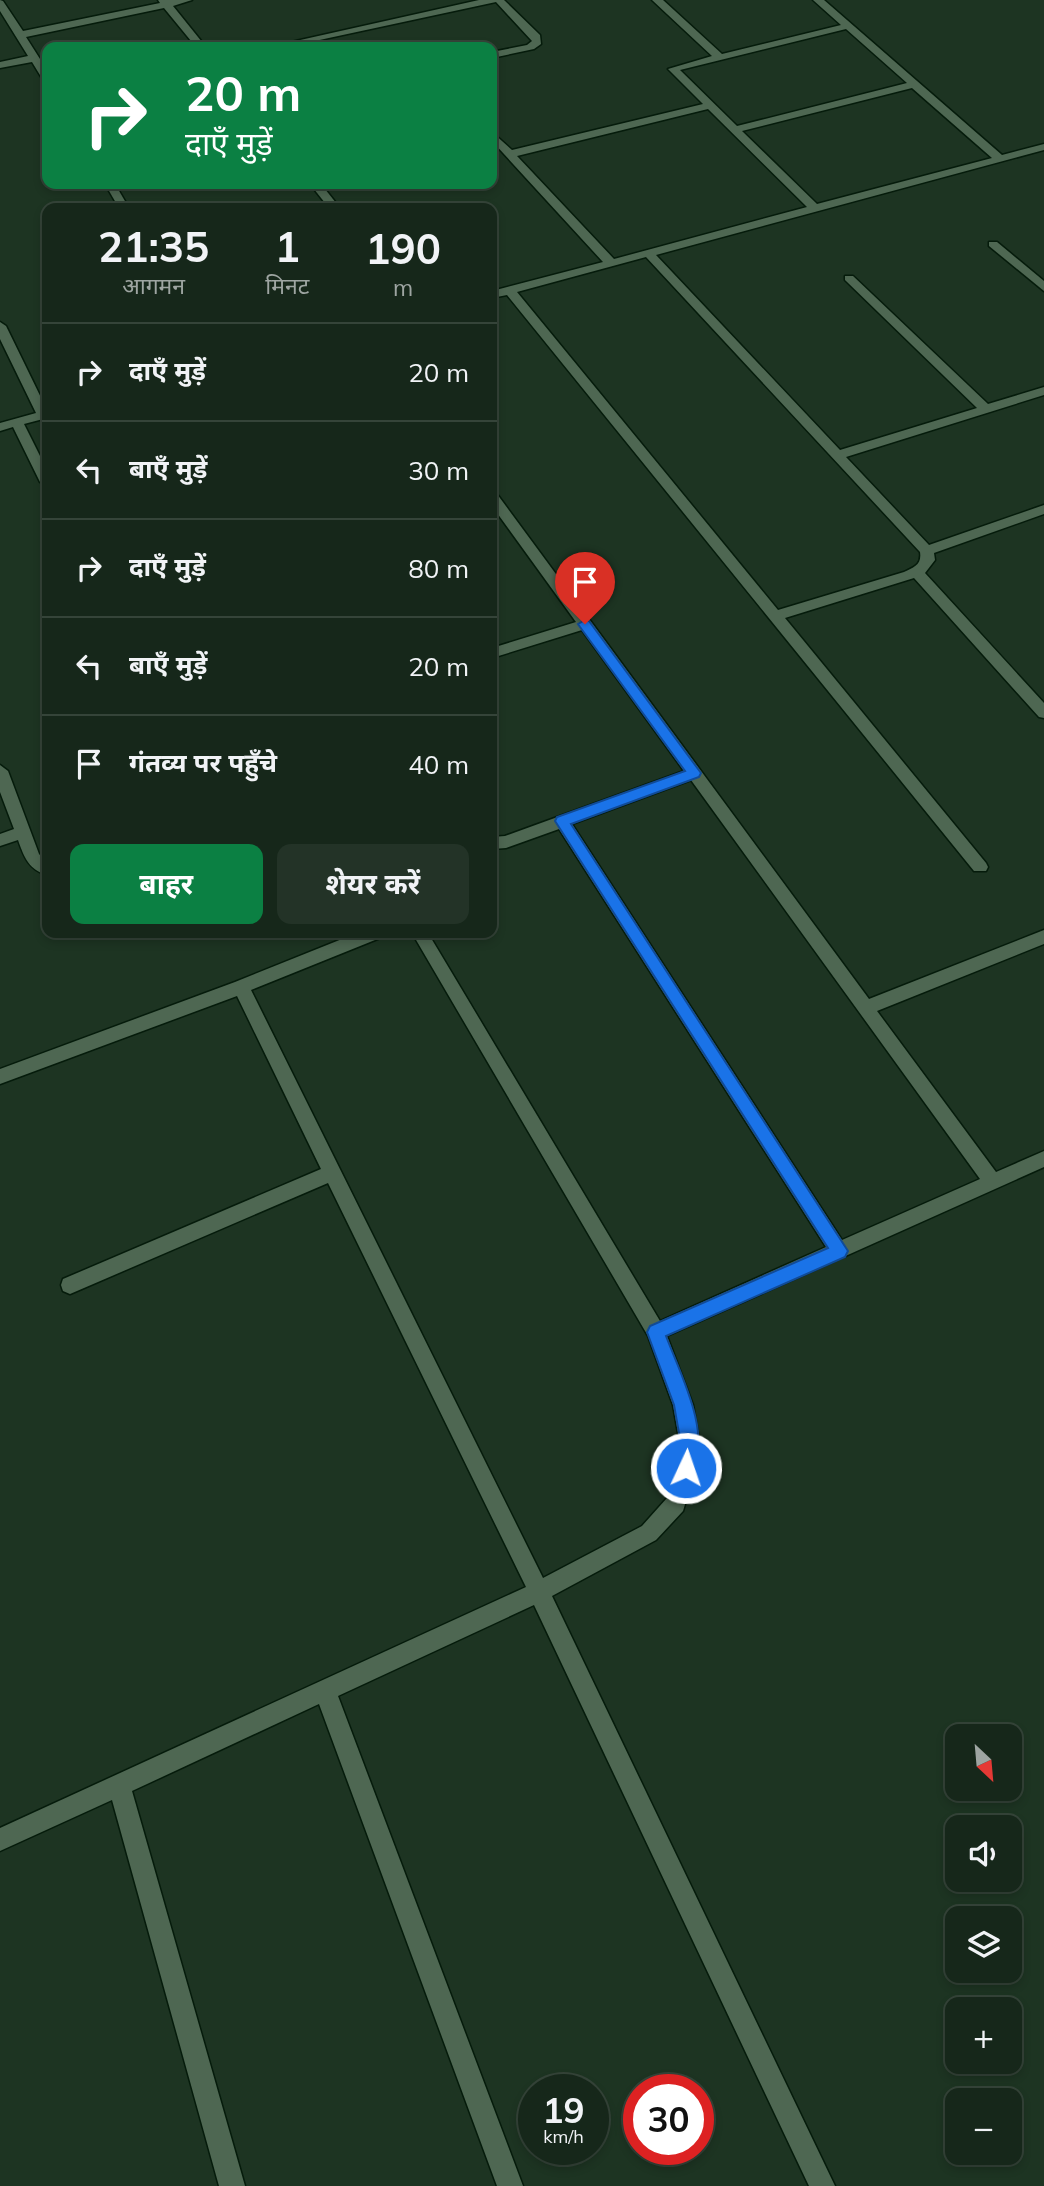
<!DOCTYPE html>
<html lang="hi">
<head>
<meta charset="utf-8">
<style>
	body { margin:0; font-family:Mulish,"Noto Sans Devanagari",sans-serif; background:#233327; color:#f1f3f6; height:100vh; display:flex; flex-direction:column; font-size:26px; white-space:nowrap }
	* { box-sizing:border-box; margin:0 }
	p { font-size:23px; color:#9ea5a2 }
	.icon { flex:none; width:38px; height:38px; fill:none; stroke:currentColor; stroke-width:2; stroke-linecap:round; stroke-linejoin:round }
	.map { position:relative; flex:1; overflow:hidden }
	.sheet { position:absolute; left:42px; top:203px; width:455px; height:735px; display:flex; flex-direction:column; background:#16271a; border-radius:14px; box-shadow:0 4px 10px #0003,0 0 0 2px #354439 }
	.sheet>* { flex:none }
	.hud { position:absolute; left:42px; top:42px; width:455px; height:147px; border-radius:14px; box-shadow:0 4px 10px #0003,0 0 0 2px #354439; background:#0b8043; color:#fff; overflow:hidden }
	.needle { width:46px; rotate:154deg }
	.controls { position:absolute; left:945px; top:1724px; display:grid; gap:14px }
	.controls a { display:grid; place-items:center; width:77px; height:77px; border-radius:14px; background:#16271a; box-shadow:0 4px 10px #0003,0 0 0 2px #354439; font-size:35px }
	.speed { position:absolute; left:518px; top:2074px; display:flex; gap:14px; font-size:35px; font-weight:700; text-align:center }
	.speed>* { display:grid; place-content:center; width:91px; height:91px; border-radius:50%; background:#16271a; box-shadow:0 4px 10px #0003,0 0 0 2px #354439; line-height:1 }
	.speed small { font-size:18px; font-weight:400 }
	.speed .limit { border:10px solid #d22; background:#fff; color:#111 }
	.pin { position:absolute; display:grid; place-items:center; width:60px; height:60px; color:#fff; margin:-72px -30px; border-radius:50% 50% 50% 0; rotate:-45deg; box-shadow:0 0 7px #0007 }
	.pin .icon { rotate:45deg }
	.me { position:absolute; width:77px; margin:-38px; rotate:3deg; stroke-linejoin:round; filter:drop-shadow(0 0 5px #0008) }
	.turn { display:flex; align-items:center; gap:24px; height:147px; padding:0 28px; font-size:32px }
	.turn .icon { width:91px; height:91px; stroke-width:2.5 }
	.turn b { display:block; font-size:49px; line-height:60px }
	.eta { display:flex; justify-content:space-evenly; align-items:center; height:119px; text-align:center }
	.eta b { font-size:42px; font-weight:700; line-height:49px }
	.primary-button { display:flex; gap:14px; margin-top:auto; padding:14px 28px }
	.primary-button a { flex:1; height:80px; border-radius:14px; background:#0b8043; color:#fff; font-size:28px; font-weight:700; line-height:80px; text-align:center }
	.primary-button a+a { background:#233327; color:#f1f3f6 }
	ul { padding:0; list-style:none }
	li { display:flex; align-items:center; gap:21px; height:98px; padding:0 28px; border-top:2px solid #354439 }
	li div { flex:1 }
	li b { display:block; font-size:26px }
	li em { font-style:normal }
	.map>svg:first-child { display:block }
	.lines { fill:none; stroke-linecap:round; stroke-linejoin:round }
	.minor-casing { stroke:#051b0b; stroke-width:3 }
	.minor { fill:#4e6752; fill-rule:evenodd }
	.route { fill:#1a73e8; stroke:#114b97; stroke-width:2 }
</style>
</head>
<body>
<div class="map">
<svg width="1044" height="2186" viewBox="0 0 1044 2186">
	<rect width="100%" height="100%" fill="#1d3422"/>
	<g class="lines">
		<!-- minor casing -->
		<g class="minor-casing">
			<g id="minor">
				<polygon points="0,0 3,1 23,31 160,3 158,0 192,0 173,6 206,47 196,47 164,8 26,37 47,70 47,81 43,80 32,62 0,68 0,62 28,56 0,11"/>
				<polygon points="479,0 504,0 540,35 541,44 534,49 492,58 492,52 527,45 532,41 496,2 287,47 269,47"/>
				<path d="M 652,0 L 663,0 L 722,54 L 841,25 L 813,0 L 824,0 L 1002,155 L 1044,144 L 1044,150 L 656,255 L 840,450 L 977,408 L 845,280 L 845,276 L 853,276 L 988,404 L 1044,387 L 1044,395 L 846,457 L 929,545 L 1044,505 L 1044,514 L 934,553 L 935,560 L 925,573 L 1044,703 L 1044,718 L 1039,717 L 914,578 L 785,618 L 986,863 L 988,867 L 986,871 L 974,871 L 507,295 L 492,298 L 492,291 L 603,262 L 492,141 L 492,132 L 512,150 L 703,104 L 668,69 L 712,56 ZM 846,29 L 907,83 L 737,126 L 680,70 ZM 912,88 L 992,158 L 817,204 L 742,131 ZM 708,109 L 807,207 L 614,259 L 517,156 ZM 646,257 L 920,552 C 922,565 914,567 904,572 L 778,610 L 517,292 Z"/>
				<polygon points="105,184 115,184 129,208 119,208"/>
				<polygon points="310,184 321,184 340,208 329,208"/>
				<polygon points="989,242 997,242 1044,281 1044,291 989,246"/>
				<polygon points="0,322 6,326 47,410 47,418 24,424 47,470 47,486 40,482 13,427 0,431 0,423 36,413 0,339"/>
				<path d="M 492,493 L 497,494 L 869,999 L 1044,930 L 1044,944 L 877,1011 L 996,1172 L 1044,1151 L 1044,1167 L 667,1336 L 693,1405 L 701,1450 L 683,1511 L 656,1540 L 552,1596 L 835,2186 L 809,2186 L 534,1605 L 338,1696 L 523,2186 L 497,2186 L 319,1704 L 132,1791 L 245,2186 L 219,2186 L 112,1800 L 0,1851 L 0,1828 L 526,1587 L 328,1183 L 77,1291 L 70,1294 L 63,1291 L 61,1285 L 63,1279 L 321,1169 L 237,996 L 0,1084 L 0,1069 L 235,982 L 357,933 L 382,933 L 380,938 L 251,990 L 543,1578 L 642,1526 L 667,1498 L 681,1450 L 673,1405 L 648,1336 L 412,933 L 428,933 L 660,1321 L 826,1247 L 559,829 L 506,848 L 492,849 L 492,837 L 505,836 L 684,771 L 582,630 L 492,658 L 492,648 L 576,622 L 492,506 ZM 691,780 L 980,1179 L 842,1240 L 572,824 Z"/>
				<path d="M 0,765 L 8,771 L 39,854 L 47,863 L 47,875 C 29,870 24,857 18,840 L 0,846 L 0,834 L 14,829 L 0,792 Z"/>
			</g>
		</g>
		<!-- minor -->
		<use href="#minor" class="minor"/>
	</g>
	<!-- route -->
	<path class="route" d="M 585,620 L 589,621 L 701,773 L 699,777 L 571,824 L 848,1251 L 845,1257 L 666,1336 C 682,1378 711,1431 693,1475 L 686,1477 L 680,1475 L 677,1468 L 682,1450 L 674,1405 L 647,1332 L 650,1326 L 828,1248 L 555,821 L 557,817 L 685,771 L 580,627 L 578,624 Z"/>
</svg>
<div class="controls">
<a><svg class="needle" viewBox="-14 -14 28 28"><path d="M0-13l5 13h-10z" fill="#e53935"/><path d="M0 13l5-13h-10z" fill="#9ea5a2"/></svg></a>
<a><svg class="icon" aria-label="sound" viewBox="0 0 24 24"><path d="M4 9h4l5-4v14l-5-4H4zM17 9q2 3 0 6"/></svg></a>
<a><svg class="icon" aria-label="layers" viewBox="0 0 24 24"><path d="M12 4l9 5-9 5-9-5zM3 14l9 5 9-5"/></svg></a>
<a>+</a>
<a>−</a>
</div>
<div class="speed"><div>19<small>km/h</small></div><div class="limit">30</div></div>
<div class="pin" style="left:585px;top:624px;background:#d93025"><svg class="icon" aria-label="arrive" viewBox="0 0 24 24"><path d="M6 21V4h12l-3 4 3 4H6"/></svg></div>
<svg class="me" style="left:686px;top:1468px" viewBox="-20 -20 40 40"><circle r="17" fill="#1a73e8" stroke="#fff" stroke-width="3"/><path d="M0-11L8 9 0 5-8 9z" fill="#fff"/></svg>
<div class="hud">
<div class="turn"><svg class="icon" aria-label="right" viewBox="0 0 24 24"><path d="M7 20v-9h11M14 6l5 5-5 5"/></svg><div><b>20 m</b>दाएँ मुड़ें</div></div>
</div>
<section class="sheet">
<div class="eta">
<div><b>21:35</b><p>आगमन</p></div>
<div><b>1</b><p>मिनट</p></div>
<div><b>190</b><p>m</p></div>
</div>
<ul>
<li><svg class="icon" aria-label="right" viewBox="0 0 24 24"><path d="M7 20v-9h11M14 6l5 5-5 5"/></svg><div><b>दाएँ मुड़ें</b></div><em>20 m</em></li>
<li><svg class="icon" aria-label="left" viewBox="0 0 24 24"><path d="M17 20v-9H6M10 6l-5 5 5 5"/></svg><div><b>बाएँ मुड़ें</b></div><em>30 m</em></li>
<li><svg class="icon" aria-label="right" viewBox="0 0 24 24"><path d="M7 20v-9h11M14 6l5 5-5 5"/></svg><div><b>दाएँ मुड़ें</b></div><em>80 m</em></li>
<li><svg class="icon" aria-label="left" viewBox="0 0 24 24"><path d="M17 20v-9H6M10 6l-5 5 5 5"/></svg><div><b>बाएँ मुड़ें</b></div><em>20 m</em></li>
<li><svg class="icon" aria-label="arrive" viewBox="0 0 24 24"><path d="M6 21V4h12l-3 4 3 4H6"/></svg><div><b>गंतव्य पर पहुँचे</b></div><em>40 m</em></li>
</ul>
<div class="primary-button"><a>बाहर</a><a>शेयर करें</a></div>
</section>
</div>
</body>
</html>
